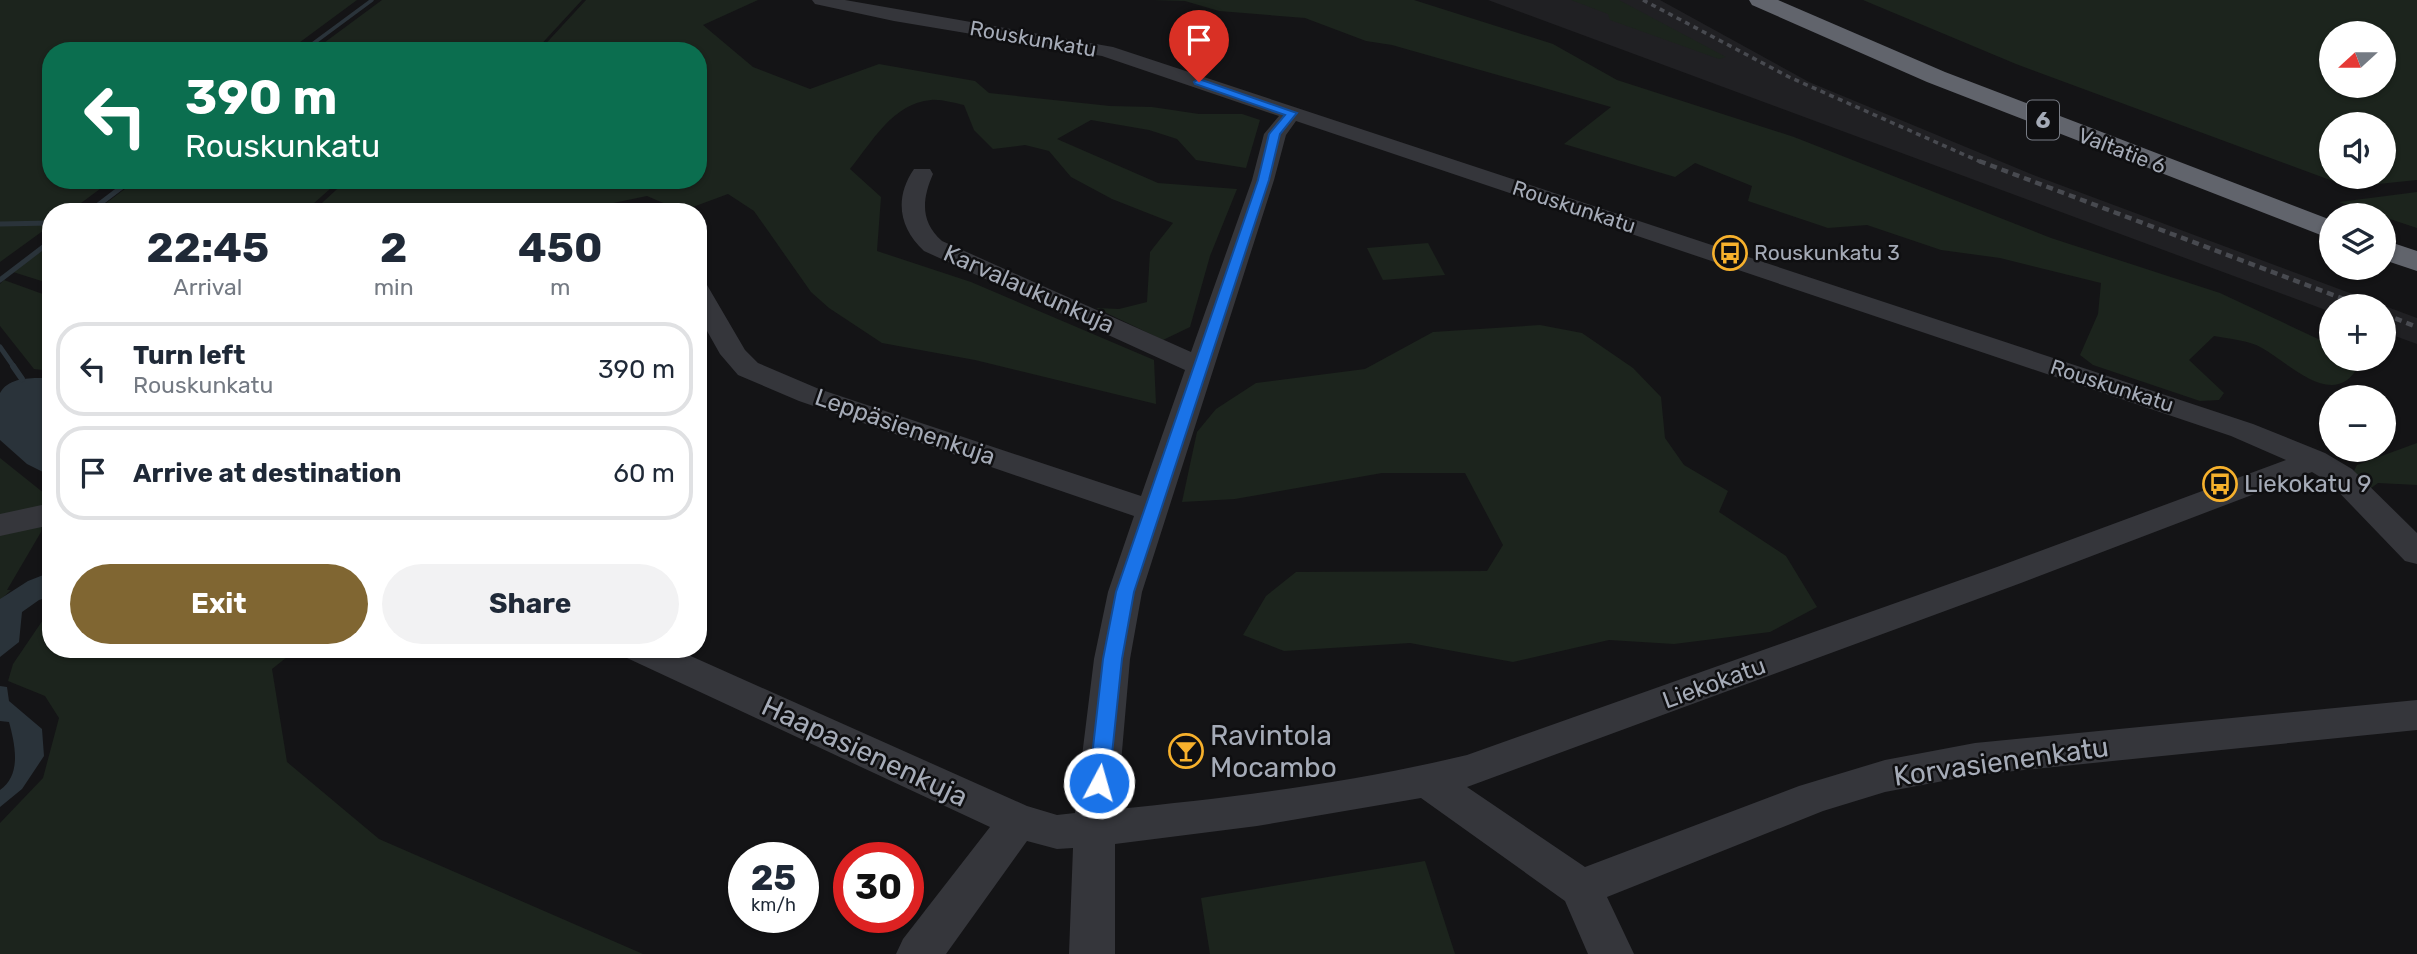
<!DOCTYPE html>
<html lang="en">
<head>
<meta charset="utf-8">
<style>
	body { margin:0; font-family:Rubik,sans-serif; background:#f2f2f3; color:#1f2937; height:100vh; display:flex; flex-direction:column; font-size:26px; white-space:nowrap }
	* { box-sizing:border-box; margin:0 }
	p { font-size:23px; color:#747a83 }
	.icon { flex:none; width:38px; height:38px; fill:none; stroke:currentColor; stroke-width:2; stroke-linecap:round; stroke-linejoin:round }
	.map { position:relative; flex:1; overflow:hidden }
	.sheet { position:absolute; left:42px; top:203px; width:665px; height:455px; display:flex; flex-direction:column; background:#fff; border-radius:28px; box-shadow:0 2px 5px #0004 }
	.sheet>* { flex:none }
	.guide { position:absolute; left:42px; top:42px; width:665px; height:147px; border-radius:28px; box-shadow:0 2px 5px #0004; background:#0b6e4f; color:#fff; overflow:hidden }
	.needle { width:46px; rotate:249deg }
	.fabs { position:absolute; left:2319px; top:21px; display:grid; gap:14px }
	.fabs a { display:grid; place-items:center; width:77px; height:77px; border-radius:50%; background:#fff; box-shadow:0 2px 5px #0004; font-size:35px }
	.speed { position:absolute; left:728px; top:842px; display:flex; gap:14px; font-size:35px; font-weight:700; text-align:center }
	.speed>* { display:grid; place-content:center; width:91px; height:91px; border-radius:50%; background:#fff; box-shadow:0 2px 5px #0004; line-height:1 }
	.speed small { font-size:18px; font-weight:400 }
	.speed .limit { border:10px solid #d22; background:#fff; color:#111 }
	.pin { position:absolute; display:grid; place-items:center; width:60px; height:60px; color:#fff; margin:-72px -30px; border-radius:50% 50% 50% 0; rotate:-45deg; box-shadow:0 0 7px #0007 }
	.pin .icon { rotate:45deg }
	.me { position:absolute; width:77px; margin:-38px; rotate:6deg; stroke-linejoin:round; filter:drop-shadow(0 0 5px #0008) }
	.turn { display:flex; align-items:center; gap:24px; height:147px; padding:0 28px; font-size:32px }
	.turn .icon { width:91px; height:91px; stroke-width:2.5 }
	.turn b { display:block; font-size:49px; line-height:60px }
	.eta { display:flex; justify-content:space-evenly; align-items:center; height:119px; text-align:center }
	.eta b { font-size:42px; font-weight:700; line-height:49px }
	.button { display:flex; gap:14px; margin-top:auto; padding:14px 28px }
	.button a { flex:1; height:80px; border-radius:42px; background:#806632; color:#fff; font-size:28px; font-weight:700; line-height:80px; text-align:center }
	.button a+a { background:#f2f2f3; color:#1f2937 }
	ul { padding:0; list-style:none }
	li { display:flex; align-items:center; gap:21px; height:94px; margin:0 14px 10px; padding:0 14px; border:4px solid #e0e1e3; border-radius:28px }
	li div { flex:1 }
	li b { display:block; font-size:26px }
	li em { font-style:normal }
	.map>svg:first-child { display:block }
	.built { fill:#202023 }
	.green { fill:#1c241d; fill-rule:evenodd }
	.water { fill:#2a333a }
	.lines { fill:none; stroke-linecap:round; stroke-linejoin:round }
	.stream-far2 { stroke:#2a333a; stroke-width:3.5 }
	.stream-far1 { stroke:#2a333a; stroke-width:5 }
	.stream { stroke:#2a333a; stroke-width:6 }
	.minor { fill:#35363b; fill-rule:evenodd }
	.highway { fill:#61646c; fill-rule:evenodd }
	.rail-far1 { stroke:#484a50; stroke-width:3.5; stroke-dasharray:5 4.5; stroke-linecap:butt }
	.rail { stroke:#484a50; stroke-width:4.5; stroke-dasharray:7 5; stroke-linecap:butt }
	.route { fill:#1a73e8; stroke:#114b97; stroke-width:2 }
	.labels { text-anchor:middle; stroke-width:5; stroke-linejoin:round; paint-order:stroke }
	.far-street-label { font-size:21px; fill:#a5abb7; stroke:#0f0f11 }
	.far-poi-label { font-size:21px; fill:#a5abb7; stroke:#0f0f11; text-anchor:start }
	.shield { fill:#0f0f11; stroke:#787c85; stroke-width:2 }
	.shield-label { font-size:23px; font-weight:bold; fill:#a5abb7 }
	.street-label { font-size:24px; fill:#a5abb7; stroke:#0f0f11 }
	.poi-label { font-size:24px; fill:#a5abb7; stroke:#0f0f11; text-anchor:start }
	.near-poi-label { font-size:28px; fill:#a5abb7; stroke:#0f0f11; text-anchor:start }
	.near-street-label { font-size:28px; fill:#a5abb7; stroke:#0f0f11 }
</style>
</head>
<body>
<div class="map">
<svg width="2417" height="954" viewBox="0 0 2417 954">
	<rect width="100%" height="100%" fill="#141416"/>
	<!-- built -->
	<polygon class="built" points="1488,0 1660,0 1809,82 2036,176 2417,318 2417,344 2384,332 2384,306 2331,306 2331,312"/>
	<!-- green -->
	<g class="green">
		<polygon points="0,0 357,0 288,51 51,51 51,180 112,180 69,212 51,212 51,225 0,262"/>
		<polygon points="382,0 582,0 535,51 313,51"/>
		<path d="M 586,0 L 758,0 L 703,25 L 753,67 L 810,89 L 879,64 L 975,81 L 989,93 L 1110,106 L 1152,107 L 1199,114 L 1242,114 L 1260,120 L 1246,168 L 1196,160 L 1177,139 L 1149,130 L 1091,120 L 1057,139 L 1158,183 L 1237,189 L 1210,256 L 1190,327 L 1163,340 L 1096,308 L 1119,309 L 1147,302 L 1150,252 L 1173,223 L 1112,199 L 1071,177 L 1049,151 L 1025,145 L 993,149 L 974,130 L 964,105 C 954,103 941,99 931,100 C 893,103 872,142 850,169 L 881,197 L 877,251 L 971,282 L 1154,360 L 1156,404 L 975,360 L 882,343 L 829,308 L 811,292 L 754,211 L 728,194 L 682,211 L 647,196 L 570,212 L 312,212 L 347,180 L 698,180 L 698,51 L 539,51 Z"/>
		<path d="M 1152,0 L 1414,0 L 1553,44 L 1617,80 L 1794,137 L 2051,238 L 2220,293 L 2331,345 L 2331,359 L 2353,359 L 2359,365 C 2335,412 2289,363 2262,348 C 2249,340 2229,339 2214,336 L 2189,360 L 2224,393 L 2219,400 L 2200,401 L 2093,365 L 2080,355 L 2098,314 L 2101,283 L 2000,258 L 1941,250 L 1867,225 L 1828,228 L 1748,201 L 1752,186 L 1695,163 L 1675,177 L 1564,144 L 1611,107 L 1392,45 L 1366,41 L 1305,18 L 1219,11 L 1185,1 Z"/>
		<polygon points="1571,0 1619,0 1726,57 1719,59 1610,20 1608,14"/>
		<path d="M 1863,0 L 2417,0 L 2417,180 L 2349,187 L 2016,64 ZM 2331,33 L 2384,33 L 2384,86 L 2331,86 ZM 2331,124 L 2384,124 L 2384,177 L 2331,177 Z"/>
		<polygon points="137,180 340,180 304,212 94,212"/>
		<polygon points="2417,192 2417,228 2339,202"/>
		<polygon points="1428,243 1445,275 1383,280 1367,248"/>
		<polygon points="51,244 51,284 13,272"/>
		<polygon points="4,280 51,297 51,347 42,353 51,355 51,371 34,369 0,326 0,284"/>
		<polygon points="1540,325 1582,333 1633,368 1661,397 1665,438 1684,465 1728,491 1719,512 1786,556 1817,607 1770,632 1674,644 1609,640 1513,662 1410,643 1284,651 1243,635 1266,596 1296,572 1487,571 1503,545 1465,473 1382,473 1235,499 1182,502 1197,432 1216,409 1256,383 1365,369 1433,332"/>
		<polygon points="2417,443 2417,485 2378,483 2367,491 2354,471 2357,465"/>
		<polygon points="0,458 45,494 41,532 7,590 11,590 0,600"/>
		<polygon points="51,608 51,649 297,649 272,669 287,762 379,839 643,954 0,954 0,823 43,778 59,718 45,696 8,681 13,664"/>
		<polygon points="1425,861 1455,954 1210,954 1201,898"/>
	</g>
	<!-- water -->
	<g class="water">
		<path d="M 51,378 L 51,476 L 27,464 L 0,440 L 0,393 C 9,376 34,378 51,378 Z"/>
		<polygon points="51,572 51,596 39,600 22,612 19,642 0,657 0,599 28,581"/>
		<path d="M 0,686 L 7,687 L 9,701 L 42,729 L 44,756 L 22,789 L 0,807 L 0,790 C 22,775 15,744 9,722 L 0,721 Z"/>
	</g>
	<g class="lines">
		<!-- stream-far2 -->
		<polyline class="stream-far2" points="303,51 372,0"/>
		<!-- stream-far1 -->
		<g class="stream-far1">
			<polyline points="89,212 131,180"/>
			<polyline points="0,224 51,223"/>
			<polyline points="0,280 51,241"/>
			<polyline points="0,347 14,367"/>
		</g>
		<!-- stream -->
		<polyline class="stream" points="13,366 22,379"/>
		<!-- minor -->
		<g class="minor">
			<path d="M 812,0 L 845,0 L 1113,47 L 2253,424 L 2325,453 L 2352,469 L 2417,533 L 2417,564 L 2405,561 L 2330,483 L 2312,472 L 2021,583 L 1467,787 L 1585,867 L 1799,786 L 1885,760 L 1975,743 L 2417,700 L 2417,730 L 1975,775 L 1885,792 L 1823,811 L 1607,897 L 1634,954 L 1588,954 L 1565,901 L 1421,798 L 1257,826 L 1115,844 L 1115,954 L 1069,954 L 1073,848 L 1057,849 L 1027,841 L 946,954 L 896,954 L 903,939 L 990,827 L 627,658 L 622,649 L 675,649 L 1027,806 L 1057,815 L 1075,813 L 1094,659 L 1108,592 L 1134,516 L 799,401 L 738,375 L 720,354 L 698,315 L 698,283 L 707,285 L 745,350 L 758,363 L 819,389 L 1141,496 L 1185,370 L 924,251 C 899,228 894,198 914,169 L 930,169 L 933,174 C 922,199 920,222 942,241 L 1191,352 L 1252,180 L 1264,134 L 1279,116 L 1102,56 L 894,21 L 815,4 ZM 1296,121 L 2231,436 L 2286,460 L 1997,567 L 1467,755 C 1356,782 1230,798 1117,809 L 1130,659 L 1142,592 L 1274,180 L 1286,135 Z"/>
			<polygon points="51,503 51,525 0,536 0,514"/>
		</g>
		<!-- highway -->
		<g class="highway">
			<polygon points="1749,0 1778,0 1945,72 2331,220 2331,239 1927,82 1752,5"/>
			<polygon points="2384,240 2417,251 2417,271 2384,260"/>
		</g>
		<!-- rail-far1 -->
		<polyline class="rail-far1" points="1643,0 1789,77 1983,163"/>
		<!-- rail -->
		<g class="rail">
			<polyline points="1979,161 2362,306"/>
			<polyline points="2384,314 2417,327"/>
		</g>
	</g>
	<!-- route -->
	<polygon class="route" points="1199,79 1297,113 1280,134 1269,180 1134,592 1122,659 1109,783 1106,789 1099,791 1092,789 1089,783 1103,659 1116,592 1258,180 1269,134 1285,115 1195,84 1194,82"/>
	<!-- icons -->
	<defs>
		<g id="bus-ring" transform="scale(1.75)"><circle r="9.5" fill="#0f0f11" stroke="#f7b12c" stroke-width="1.5"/><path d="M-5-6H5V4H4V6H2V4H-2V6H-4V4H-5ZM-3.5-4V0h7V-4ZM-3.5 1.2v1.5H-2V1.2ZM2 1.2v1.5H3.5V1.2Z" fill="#f7b12c"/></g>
		<g id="bar-ring" transform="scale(1.75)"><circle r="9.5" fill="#0f0f11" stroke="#f7b12c" stroke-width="1.5"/><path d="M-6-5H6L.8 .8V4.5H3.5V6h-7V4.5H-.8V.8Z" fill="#f7b12c"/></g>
	</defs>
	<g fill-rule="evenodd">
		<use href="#bus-ring" x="1730" y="253"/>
		<use href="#bus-ring" x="2220" y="484"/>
		<use href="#bar-ring" x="1186" y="751"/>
	</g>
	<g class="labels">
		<!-- far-street labels -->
		<g class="far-street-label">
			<text transform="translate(1033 39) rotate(10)" y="7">Rouskunkatu</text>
			<text transform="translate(2122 151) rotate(21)" y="7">Valtatie 6</text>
			<text transform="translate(1574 207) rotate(18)" y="7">Rouskunkatu</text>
			<text transform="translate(2112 386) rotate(18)" y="7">Rouskunkatu</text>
		</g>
		<!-- far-poi labels -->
		<g class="far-poi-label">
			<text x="1754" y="260">Rouskunkatu 3</text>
		</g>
		<!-- shield labels -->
		<rect class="shield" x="2027" y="100.5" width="32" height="39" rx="5"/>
		<g class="shield-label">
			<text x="2043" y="128">6</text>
		</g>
		<!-- street labels -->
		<g class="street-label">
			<text transform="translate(1029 289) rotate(24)" y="8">Karvalaukunkuja</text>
			<text transform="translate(905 427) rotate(19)" y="8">Leppäsienenkuja</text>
			<text transform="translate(1714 683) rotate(-20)" y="8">Liekokatu</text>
		</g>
		<!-- poi labels -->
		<g class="poi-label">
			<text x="2244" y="492">Liekokatu 9</text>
		</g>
		<!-- near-poi labels -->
		<g class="near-poi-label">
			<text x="1210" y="745">Ravintola<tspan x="1210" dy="32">Mocambo</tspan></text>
		</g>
		<!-- near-street labels -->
		<g class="near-street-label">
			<text transform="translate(865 751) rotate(25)" y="10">Haapasienenkuja</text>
			<text transform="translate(2001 761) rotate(-8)" y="10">Korvasienenkatu</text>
		</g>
	</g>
</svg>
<div class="fabs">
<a><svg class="needle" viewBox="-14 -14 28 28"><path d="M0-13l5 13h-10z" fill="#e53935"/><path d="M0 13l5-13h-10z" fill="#747a83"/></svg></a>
<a><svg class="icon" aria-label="sound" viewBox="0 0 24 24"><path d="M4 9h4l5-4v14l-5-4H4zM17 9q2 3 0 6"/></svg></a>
<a><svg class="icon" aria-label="layers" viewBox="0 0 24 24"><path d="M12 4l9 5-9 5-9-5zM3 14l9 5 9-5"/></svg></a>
<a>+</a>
<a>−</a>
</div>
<div class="speed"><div>25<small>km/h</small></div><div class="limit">30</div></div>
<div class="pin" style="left:1199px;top:82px;background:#d93025"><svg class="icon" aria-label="arrive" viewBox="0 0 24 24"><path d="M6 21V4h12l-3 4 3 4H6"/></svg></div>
<svg class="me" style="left:1099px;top:783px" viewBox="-20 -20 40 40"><circle r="17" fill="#1a73e8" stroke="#fff" stroke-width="3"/><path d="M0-11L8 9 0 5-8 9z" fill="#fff"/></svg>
<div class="guide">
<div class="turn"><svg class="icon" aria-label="left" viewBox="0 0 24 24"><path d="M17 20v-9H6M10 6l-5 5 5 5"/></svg><div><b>390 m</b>Rouskunkatu</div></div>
</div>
<section class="sheet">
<div class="eta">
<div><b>22:45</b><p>Arrival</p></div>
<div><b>2</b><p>min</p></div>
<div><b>450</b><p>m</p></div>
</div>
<ul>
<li><svg class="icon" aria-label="left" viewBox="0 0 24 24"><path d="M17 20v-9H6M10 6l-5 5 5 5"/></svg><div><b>Turn left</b><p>Rouskunkatu</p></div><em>390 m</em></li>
<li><svg class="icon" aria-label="arrive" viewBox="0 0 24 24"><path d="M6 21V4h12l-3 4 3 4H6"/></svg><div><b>Arrive at destination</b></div><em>60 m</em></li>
</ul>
<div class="button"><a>Exit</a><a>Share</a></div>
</section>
</div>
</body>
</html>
